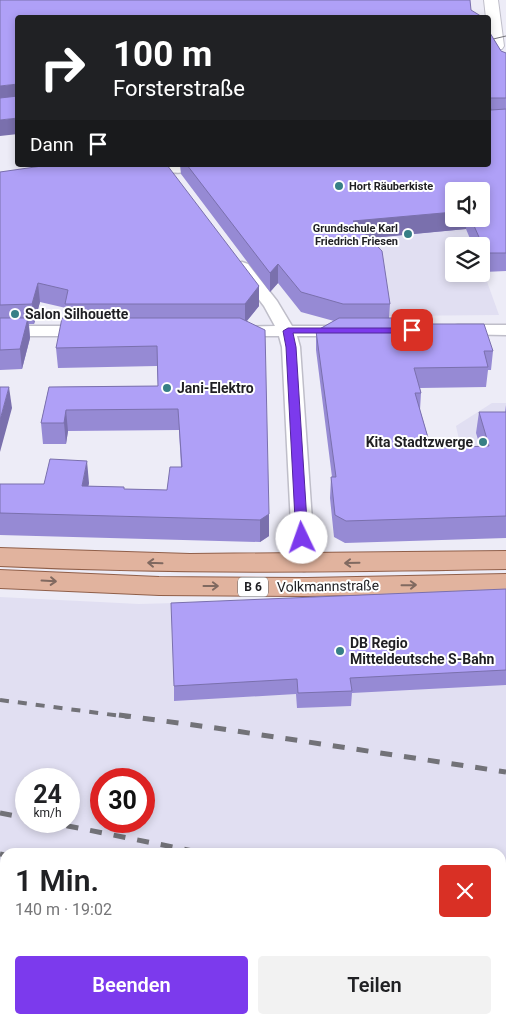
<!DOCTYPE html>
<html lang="de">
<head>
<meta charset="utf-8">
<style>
	body { margin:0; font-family:Roboto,sans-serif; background:#f2f2f2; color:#202124; height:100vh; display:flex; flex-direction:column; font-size:19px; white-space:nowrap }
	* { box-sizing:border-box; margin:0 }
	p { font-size:16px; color:#757577 }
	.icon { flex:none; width:28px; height:28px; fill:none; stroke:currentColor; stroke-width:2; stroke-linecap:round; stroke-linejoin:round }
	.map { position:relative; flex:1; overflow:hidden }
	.details { position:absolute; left:0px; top:848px; width:506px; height:176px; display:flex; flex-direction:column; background:#fff; border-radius:15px 15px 0 0; box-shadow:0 2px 8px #0003 }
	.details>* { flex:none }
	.top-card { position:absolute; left:15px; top:15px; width:476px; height:152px; border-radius:5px; box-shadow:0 2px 8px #0003; background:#202124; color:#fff; overflow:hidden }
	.fabs { position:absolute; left:445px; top:182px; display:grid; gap:10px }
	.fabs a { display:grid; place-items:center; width:45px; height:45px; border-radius:5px; background:#fff; box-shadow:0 2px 8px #0003; font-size:25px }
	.speed { position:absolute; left:15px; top:768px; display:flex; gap:10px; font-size:25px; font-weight:700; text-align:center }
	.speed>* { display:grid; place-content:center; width:65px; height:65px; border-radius:50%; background:#fff; box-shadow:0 2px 8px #0003; line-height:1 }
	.speed small { font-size:12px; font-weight:400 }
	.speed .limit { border:8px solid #d22; background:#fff; color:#111 }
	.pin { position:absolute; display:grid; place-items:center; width:42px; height:42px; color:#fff; margin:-21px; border-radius:10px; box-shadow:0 2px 8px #0006 }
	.me { position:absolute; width:55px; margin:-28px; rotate:357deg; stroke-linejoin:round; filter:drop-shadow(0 0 4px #0008) }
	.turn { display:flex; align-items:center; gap:18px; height:105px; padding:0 15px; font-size:22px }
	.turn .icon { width:65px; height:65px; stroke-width:2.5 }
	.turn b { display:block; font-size:35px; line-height:42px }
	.then { display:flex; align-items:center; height:48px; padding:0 15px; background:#0003; gap:10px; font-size:19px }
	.round { display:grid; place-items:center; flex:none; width:52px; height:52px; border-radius:5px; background:#f2f2f2 }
	.overview { display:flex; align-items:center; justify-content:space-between; height:85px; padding:0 15px }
	h1 { font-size:30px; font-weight:600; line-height:38px }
	.cta { display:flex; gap:10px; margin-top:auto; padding:10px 15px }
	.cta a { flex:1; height:58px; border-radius:5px; background:#7c3aed; color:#fff; font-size:20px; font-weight:600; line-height:58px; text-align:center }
	.cta a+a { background:#f2f2f2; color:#202124 }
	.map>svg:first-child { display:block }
	.built { fill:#e1dff2; fill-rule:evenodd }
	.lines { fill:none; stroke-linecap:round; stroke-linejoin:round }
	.street-casing { stroke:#bfbec9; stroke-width:3 }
	.secondary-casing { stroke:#bfbec9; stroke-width:2 }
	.primary-casing { stroke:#905f49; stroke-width:2 }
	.street { fill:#fff; fill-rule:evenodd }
	.secondary { fill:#fff; fill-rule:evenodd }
	.primary { fill:#e1b39e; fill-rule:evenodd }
	.tram { stroke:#727278; stroke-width:1 }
	.rail-far1 { stroke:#727278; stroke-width:4; stroke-dasharray:9 9; stroke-linecap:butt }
	.rail { stroke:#727278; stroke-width:5; stroke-dasharray:12 12; stroke-linecap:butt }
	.wall { fill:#968ad4; fill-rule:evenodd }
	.shaded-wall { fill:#7a70ad }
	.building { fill:#afa0f7; stroke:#7a70ad }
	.oneway { stroke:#806960 }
	.route { fill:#7c3aed; stroke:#51269a }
	.poi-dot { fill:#377f86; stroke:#fff; stroke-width:2 }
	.labels { text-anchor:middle; stroke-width:4; stroke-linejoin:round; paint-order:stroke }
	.far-poi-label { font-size:11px; font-weight:bold; fill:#1f1f23; stroke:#fff; text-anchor:start }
	.shield { fill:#fff; stroke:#626265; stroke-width:1 }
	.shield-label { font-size:12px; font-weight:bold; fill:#1f1f23 }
	.poi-label { font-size:14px; font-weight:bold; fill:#1f1f23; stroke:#fff; text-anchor:start }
	.street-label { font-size:14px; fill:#1f1f23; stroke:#fff }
</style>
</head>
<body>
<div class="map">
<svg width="506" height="1023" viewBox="0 0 506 1023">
	<rect width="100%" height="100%" fill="#edecf7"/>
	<!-- built -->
	<g class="built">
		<polygon points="325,210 462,219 473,246 454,246 454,274 481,274 481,265 499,315 388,316"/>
		<polygon points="492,403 506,403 506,457 463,458 456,426"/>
		<path d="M 506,594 L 506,1023 L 0,1023 L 0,597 L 139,604 ZM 26,779 L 69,779 L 69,821 L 26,821 ZM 101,779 L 144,779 L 144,821 L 101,821 ZM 5,852 L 501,852 L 501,1019 L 5,1019 Z"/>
	</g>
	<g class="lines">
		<!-- street casing -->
		<g class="street-casing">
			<g id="street">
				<path d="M 167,165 L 213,165 C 207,172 167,176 161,169 Z"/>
				<polygon points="242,262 248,264 277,301 292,326 345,326 351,327 354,331 351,335 345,336 297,336 300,347 315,564 312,569 304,571 296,569 293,564 282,347 279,336 238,336 232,335 229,331 232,327 275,326 264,306 234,267 236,264"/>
				<polygon points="458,325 506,325 506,335 452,334 449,330 452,326"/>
				<polygon points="0,326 87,326 93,327 96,331 93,335 87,336 0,336"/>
			</g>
		</g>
		<!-- secondary casing -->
		<g class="secondary-casing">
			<polygon id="secondary" points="484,0 498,0 504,46 502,49 492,49 490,46 489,18 486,18"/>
		</g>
		<!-- primary casing -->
		<g class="primary-casing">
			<g id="primary">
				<path d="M 0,548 L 190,554 L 506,551 L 506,569 C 337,572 169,574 0,566 Z"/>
				<polygon points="0,570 159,577 307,578 506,574 506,592 307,596 159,595 0,588"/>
			</g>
		</g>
		<!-- street -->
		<use href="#street" class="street"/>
		<!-- secondary -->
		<use href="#secondary" class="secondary"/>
		<!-- primary -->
		<use href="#primary" class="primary"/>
		<!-- tram -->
		<polyline class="tram" points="489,40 506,36"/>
		<!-- rail-far1 -->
		<polyline class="rail-far1" points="0,700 129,717"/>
		<!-- rail -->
		<g class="rail">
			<polyline points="119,715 216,728 506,772"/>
			<polyline points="0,813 26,818"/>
			<polyline points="43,821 198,852"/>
			<polyline points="0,854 5,855"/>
			<polyline points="0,878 5,879"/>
			<polyline points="0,918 5,919"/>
			<polyline points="501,933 506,935"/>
			<polyline points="0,944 5,945"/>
			<polyline points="501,978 506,980"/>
			<polyline points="0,982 5,983"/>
			<polyline points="501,1005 506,1006"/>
			<polyline points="160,1019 177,1023"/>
			<polyline points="309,1019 323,1023"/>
			<polyline points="404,1019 418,1023"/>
		</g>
	</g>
	<!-- wall -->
	<g class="wall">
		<path d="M 490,33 L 501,51 L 506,53 L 506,271 L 484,272 L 481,265 L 481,246 L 473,246 L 466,229 L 369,238 L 390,304 L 389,318 L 393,324 L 493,351 L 491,370 L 488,370 L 486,387 L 420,388 L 421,393 L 420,410 L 431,448 L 480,446 L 476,433 L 479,412 L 505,412 L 506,405 L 506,538 L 345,543 L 334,537 L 330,498 L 331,477 L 332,477 L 316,350 L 316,331 L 334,321 L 301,312 L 278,283 L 270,292 L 181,174 L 180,165 L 489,165 ZM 481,191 L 481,219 L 454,219 Z"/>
		<polygon points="42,167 259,286 259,306 247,321 269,536 260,542 0,535 0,484 44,484 89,483 88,486 124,489 167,490 181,467 179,430 68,431 66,444 43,444 41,423 49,387 158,386 157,366 58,368 56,348 67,318 66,308 40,302 34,324 29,324 30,338 22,369 0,370 0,172"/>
		<polygon points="506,589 506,685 352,693 351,706 297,708 296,694 174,701 174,686"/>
	</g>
	<!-- shaded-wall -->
	<g class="shaded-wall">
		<polygon points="18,84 18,100 0,102 0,86"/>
		<polygon points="18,118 18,134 0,136 0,120"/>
		<polygon points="454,212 454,219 467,219 466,229 352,240 353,221"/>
		<polygon points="278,264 278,283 270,292 270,273"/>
		<polygon points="38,283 40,302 34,324 32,304"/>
		<polygon points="259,286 259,306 245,323 245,304"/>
		<polygon points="28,318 30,338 22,369 20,349"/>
		<polygon points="9,387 12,408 0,452 0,420"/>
		<polygon points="66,410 68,431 66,444 64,423"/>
		<polygon points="87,461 89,483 84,508 82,486"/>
		<polygon points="269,514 269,536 260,542 260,520"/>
	</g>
	<!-- building -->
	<g class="building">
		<polygon points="0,0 470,0 471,10 484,18 18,18 18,84 0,86"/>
		<polygon points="489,20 490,33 501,51 506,53 506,98 491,98 489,100 491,110 506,109 506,253 486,253 471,219 481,219 481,191 454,191 454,212 353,221 382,251 390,304 343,304 301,292 278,264 270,273 187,165 489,165"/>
		<polygon points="18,96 18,118 0,120 0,98"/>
		<polygon points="42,165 167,165 259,286 245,304 65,304 68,290 38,283 32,304 0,305 0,172 42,166"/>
		<polygon points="0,318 28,318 20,349 0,350"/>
		<polygon points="62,318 240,318 265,330 269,514 260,520 0,513 0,484 44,484 50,459 87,461 82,486 124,487 124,489 167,490 170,467 182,467 178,409 66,410 64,423 41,423 49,387 158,386 157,346 56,348"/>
		<polygon points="339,318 392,318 393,324 484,324 493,351 484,351 488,367 414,368 421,393 415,393 431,448 489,446 479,412 506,412 506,516 346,521 335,515 331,477 336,477 316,331"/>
		<polygon points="0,387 9,387 0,420"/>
		<polygon points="506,589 506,670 350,678 352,691 298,693 297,679 174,686 171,603"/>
	</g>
	<!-- one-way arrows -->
	<defs><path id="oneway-shaft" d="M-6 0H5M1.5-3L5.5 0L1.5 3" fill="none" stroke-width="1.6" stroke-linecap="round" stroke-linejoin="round" transform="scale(1.25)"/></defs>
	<g class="oneway">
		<use href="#oneway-shaft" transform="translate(155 563) rotate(-178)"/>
		<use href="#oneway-shaft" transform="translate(352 563) rotate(179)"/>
		<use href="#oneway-shaft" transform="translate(49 581) rotate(3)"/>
		<use href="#oneway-shaft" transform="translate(409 585) rotate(-1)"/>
		<use href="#oneway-shaft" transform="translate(211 586)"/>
	</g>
	<!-- route -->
	<polygon class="route" points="288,328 412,328 417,330 412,333 293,333 296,347 308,538 302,542 296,538 286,347 283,331"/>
	<!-- markers -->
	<g class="poi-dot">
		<circle cx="339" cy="186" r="5"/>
		<circle cx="408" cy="234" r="5"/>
		<circle cx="15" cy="314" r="5"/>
		<circle cx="167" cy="388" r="5"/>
		<circle cx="483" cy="442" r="5"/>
		<circle cx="340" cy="651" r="5"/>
	</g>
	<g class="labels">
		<!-- far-poi labels -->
		<g class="far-poi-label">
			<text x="349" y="190">Hort Räuberkiste</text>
			<text x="398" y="232" text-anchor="end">Grundschule Karl<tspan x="398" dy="13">Friedrich Friesen</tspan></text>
		</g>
		<!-- shield labels -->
		<rect class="shield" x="238" y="577.5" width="30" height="19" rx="4"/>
		<g class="shield-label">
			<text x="253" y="591">B 6</text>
		</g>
		<!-- poi labels -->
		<g class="poi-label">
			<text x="25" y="319">Salon Silhouette</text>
			<text x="177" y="393">Jani-Elektro</text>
			<text x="473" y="447" text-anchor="end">Kita Stadtzwerge</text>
			<text x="350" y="648">DB Regio<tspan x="350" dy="16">Mitteldeutsche S-Bahn</tspan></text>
		</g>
		<!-- street labels -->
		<g class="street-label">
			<text transform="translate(328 586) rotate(-1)" y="5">Volkmannstraße</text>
		</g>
	</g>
</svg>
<div class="fabs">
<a><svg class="icon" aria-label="sound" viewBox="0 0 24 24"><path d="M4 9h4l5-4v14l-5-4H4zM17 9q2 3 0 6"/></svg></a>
<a><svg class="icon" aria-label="layers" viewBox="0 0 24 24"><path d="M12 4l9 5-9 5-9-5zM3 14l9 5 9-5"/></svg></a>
</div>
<div class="speed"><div>24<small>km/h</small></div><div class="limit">30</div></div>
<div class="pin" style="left:412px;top:330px;background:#d93025"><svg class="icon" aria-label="arrive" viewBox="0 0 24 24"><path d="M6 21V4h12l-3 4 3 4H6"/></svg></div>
<svg class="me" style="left:302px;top:538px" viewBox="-20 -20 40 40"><circle r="19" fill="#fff"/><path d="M0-13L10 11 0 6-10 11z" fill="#7c3aed"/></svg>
<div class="top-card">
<div class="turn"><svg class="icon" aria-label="right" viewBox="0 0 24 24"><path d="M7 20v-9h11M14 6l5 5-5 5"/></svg><div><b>100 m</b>Forsterstraße</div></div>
<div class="then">Dann<svg class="icon" aria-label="arrive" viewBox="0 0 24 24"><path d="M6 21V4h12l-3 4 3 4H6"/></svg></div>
</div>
<section class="details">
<div class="overview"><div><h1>1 Min.</h1><p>140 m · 19:02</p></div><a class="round" style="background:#d93025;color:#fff"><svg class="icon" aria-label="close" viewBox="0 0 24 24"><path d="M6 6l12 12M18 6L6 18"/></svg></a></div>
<div class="cta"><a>Beenden</a><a>Teilen</a></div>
</section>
</div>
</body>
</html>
